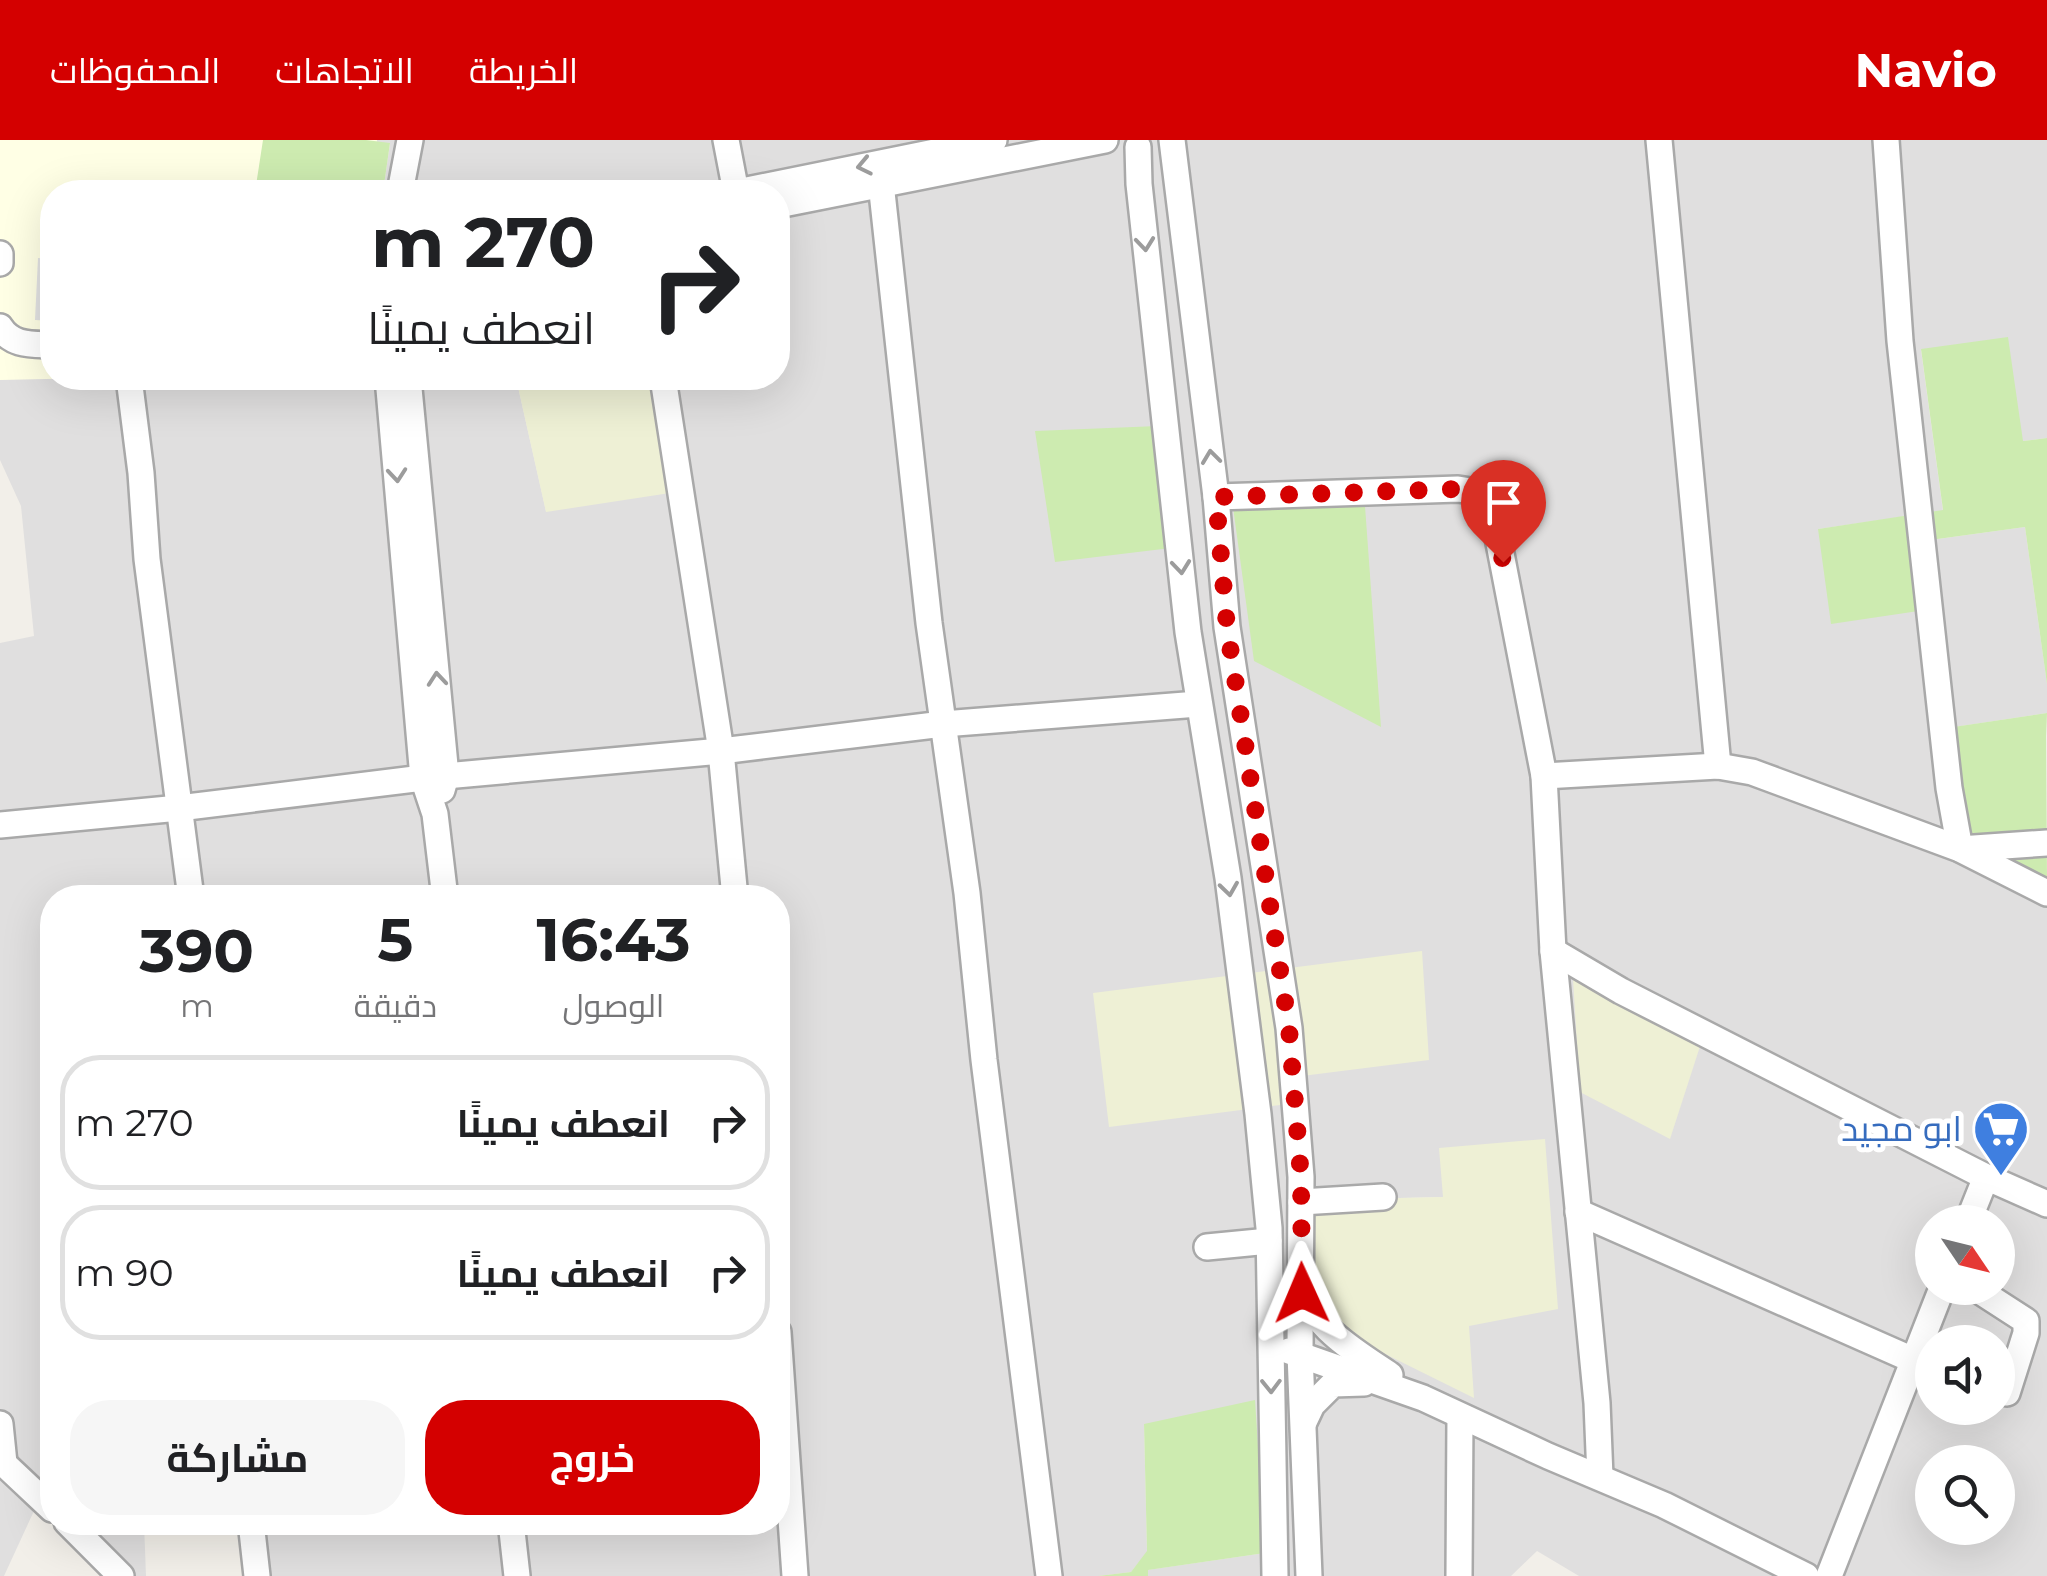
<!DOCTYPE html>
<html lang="ar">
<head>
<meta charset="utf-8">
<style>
	body { margin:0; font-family:Montserrat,Cairo,sans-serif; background:#f6f6f6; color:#202124; direction:rtl; height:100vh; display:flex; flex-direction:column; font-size:38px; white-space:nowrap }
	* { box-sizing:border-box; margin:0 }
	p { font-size:32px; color:#757577 }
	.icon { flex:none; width:55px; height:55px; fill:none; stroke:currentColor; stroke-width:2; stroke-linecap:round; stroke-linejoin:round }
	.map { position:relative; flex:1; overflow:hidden; direction:ltr }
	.panel { position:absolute; left:40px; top:745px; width:750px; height:650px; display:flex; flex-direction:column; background:#fff; border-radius:40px; box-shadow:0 10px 40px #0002; direction:rtl }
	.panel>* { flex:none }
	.guide { position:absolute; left:40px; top:40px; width:750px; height:210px; border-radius:40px; box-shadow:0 10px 40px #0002; direction:rtl; background:#fff; color:#202124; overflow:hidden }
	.needle { width:65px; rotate:125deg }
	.fabs { position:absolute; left:1915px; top:1065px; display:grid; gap:20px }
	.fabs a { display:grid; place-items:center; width:100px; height:100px; border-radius:50%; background:#fff; box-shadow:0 10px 40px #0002; font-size:50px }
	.pin { position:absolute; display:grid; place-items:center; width:85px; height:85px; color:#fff; margin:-102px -42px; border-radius:50% 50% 50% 0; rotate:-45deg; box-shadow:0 0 10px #0007 }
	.pin .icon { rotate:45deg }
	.me { position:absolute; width:110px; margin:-55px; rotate:359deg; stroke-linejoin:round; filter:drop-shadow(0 0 8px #0008) }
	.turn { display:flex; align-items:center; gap:35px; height:210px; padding:0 30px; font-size:45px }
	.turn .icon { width:130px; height:130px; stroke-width:2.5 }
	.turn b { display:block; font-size:70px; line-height:85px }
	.eta { display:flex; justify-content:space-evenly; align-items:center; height:170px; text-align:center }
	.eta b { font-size:60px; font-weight:700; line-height:70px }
	.button { display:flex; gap:20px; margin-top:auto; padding:20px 30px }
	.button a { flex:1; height:115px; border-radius:40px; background:#d40000; color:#fff; font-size:40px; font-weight:700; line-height:115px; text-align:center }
	.button a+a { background:#f6f6f6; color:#202124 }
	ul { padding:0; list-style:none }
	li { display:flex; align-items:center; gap:30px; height:135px; margin:0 20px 15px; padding:0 10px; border:5px solid #e0e0e0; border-radius:40px }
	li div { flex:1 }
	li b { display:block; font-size:38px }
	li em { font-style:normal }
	header { display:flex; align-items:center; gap:60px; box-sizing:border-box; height:140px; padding:0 50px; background:#d40000; color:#fff }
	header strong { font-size:48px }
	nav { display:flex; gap:55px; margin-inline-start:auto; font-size:35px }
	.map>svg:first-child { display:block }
	.residential { fill:#e0dfdf; fill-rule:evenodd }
	.education { fill:#ffffe5 }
	.farmland { fill:#eef0d5 }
	.grass { fill:#cdebb0 }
	.parking { fill:#e2e2e2 }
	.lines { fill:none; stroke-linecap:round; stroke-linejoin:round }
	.minor-casing { stroke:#a9a9a9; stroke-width:30 }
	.minor { stroke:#fff; stroke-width:25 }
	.oneway { stroke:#9c9c9c }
	.route { stroke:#d40000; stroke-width:18; stroke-dasharray:0 32.4 }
	.labels { text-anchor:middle; stroke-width:10; stroke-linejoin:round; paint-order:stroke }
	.shop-label { font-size:35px; fill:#366cbe; stroke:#fff; text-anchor:end }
</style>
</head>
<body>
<header>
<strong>Navio</strong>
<nav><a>الخريطة</a><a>الاتجاهات</a><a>المحفوظات</a></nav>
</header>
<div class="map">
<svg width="2047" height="1436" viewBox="0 0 2047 1436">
	<rect width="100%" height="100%" fill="#f2efe9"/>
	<!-- residential -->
	<g class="residential">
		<path d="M 0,0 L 52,52 L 52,238 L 516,238 L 546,371 L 656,238 L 778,238 L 778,52 L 383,52 L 390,4 L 366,0 L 2047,0 L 2047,298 L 2023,301 L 1921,210 L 1943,371 L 1818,389 L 1923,401 L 2025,387 L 2047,544 L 2047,573 L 1941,589 L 2047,741 L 2047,1436 L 1579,1436 L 1537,1411 L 1511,1436 L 1148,1436 L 1147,1430 L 1265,1413 L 1144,1284 L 1147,1412 L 1131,1432 L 1098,1436 L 257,1436 L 250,1383 L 778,1382 L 778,758 L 52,758 L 52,1372 L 39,1360 L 4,1436 L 0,1436 L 0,503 L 34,496 L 21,366 L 0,320 ZM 1444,1057 L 1325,1168 L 1312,1060 ZM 1932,1082 L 1998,1082 L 1998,1148 L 1932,1148 ZM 1932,1202 L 1998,1202 L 1998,1268 L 1932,1268 ZM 1932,1322 L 1998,1322 L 1998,1388 L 1932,1388 Z"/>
		<polygon points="64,1383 144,1383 146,1436 123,1436"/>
	</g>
	<!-- education -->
	<polygon class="education" points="0,0 377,0 374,16 269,52 52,52 52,238 91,238 0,240"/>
	<!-- farmland -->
	<g class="farmland">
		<polygon points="516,238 656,238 670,353 546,372"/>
		<polygon points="1422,811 1429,920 1286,938 1288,964 1109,987 1093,853"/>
		<polygon points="1573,839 1704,894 1670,999 1580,952"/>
		<polygon points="1545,999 1558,1169 1469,1186 1474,1258 1359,1201 1346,1192 1325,1168 1311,1126 1312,1060 1443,1057 1439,1008"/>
	</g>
	<!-- grass -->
	<g class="grass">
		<polygon points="263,0 366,0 390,3 383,52 255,52"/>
		<polygon points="2008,197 2023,301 2047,298 2047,544 2025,387 1923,401 1932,469 1831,484 1818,389 1943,370 1921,209"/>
		<polygon points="1158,286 1171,408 1055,422 1035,291"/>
		<polygon points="1365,366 1381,587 1254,521 1233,367"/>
		<polygon points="2047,573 2046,596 2047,741 1956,704 1940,589"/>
		<polygon points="1255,1260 1265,1413 1148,1430 1148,1436 1098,1436 1131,1432 1147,1411 1144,1284"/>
	</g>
	<!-- parking -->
	<polygon class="parking" points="38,118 52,119 52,181 35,180"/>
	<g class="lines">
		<!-- minor casing -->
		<g class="minor-casing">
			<g id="minor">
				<polyline points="726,0 736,52"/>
				<polyline points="1172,0 1216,357 1227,487 1289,888 1301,1037 1300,1214 1309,1436"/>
				<polyline points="1659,0 1718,626"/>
				<polyline points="1886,0 1900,201 1949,648 1960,709 2047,703"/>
				<polyline points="1138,7 1139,44 1188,492 1228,738 1258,974 1269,1088 1275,1436"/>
				<polyline points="881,43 929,483 967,753 984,920 1049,1436"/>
				<polyline points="400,52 410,0"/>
				<polyline points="737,52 994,0"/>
				<polyline points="778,65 1105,0"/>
				<polyline points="0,123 0,114"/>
				<path d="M 0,187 C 12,206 31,204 52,205"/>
				<polyline points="129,238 141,333 147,419 191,758"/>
				<polyline points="388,238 423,638 435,674 445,758"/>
				<polyline points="408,238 446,636 442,650"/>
				<polyline points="663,238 721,611 735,758"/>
				<polyline points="1216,357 1458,349 1477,352 1492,367 1544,636 1553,811 1597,1263 1600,1337"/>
				<polyline points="1544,636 1718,626 1752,632 1960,709 2047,753"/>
				<polyline points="0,685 179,668 423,638 721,611 943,584 1198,564"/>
				<polyline points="1553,811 1621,851 1986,1037 2047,1064"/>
				<polyline points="1301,1062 1383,1057"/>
				<polyline points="1578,1072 1913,1220"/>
				<polyline points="1968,1082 1986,1037"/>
				<polyline points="1207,1107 1269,1101"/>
				<polyline points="1975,1148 2026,1181 2026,1193 2007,1253"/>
				<path d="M 1302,1150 C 1317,1190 1356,1212 1390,1235"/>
				<polyline points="778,1192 795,1436"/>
				<polyline points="1289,1211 1423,1258 1548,1316 1664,1365 1806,1436"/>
				<polyline points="1304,1282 1312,1265 1333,1244 1364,1243"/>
				<polyline points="0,1284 4,1323"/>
				<polyline points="0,1320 52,1369"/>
				<polyline points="67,1382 121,1436"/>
				<polyline points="251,1382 257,1436"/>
				<polyline points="511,1382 517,1436"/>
				<polyline points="1459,1436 1460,1276"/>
				<polyline points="1829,1436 1942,1148"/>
			</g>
		</g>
		<!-- minor -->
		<use href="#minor" class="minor"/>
	</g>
	<!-- one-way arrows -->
	<defs><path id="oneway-chevron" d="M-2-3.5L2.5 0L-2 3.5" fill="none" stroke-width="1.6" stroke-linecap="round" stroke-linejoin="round" transform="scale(2.5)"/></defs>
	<g class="oneway">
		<use href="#oneway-chevron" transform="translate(864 26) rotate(168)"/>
		<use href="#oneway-chevron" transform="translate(1145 104) rotate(84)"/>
		<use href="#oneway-chevron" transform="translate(1211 317) rotate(-97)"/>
		<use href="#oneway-chevron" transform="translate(397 335) rotate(85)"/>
		<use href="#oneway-chevron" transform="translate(1181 427) rotate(84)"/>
		<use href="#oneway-chevron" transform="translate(437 539) rotate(-95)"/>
		<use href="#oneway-chevron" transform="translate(1229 749) rotate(82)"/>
		<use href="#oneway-chevron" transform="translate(1271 1246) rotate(89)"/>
	</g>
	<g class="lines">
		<!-- route -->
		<path class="route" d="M 1302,1153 L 1301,1037 L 1289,888 L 1227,487 L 1216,357 L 1458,349 C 1500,357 1496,386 1503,422"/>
	</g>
	<!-- icons -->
	<defs>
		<g id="supermarket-pin" transform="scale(2.875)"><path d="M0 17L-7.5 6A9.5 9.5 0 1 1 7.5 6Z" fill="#3f7fe0" stroke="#fff"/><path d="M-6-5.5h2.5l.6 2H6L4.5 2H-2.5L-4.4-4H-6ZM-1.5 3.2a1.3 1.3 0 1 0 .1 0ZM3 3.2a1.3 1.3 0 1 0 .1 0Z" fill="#fff"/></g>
	</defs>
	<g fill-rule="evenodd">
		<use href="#supermarket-pin" x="2001" y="989"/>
	</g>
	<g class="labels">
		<!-- shop labels -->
		<g class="shop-label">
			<text x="1962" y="1001">ابو مجيد</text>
		</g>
	</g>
</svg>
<div class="fabs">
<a><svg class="needle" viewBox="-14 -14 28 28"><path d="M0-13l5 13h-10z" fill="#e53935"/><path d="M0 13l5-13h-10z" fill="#757577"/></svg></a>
<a><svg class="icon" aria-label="sound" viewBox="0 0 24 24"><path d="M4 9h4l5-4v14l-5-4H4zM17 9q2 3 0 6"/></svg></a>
<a><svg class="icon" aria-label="search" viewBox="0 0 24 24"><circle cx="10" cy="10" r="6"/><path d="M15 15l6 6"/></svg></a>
</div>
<div class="pin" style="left:1503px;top:422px;background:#d93025"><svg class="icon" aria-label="arrive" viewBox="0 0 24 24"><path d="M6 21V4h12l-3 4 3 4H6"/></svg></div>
<svg class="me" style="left:1302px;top:1153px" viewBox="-20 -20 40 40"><path d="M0-17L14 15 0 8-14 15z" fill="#d40000" stroke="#fff" stroke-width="4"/></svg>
<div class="guide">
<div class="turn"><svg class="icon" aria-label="right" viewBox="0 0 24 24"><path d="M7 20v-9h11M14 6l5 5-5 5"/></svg><div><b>270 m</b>انعطف يمينًا</div></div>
</div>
<section class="panel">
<div class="eta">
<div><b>16:43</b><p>الوصول</p></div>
<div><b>5</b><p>دقيقة</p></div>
<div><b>390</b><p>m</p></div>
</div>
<ul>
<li><svg class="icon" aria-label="right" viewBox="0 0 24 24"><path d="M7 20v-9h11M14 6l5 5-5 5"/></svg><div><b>انعطف يمينًا</b></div><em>270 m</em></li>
<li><svg class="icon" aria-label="right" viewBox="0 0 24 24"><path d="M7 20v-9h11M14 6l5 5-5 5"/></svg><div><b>انعطف يمينًا</b></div><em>90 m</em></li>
</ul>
<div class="button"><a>خروج</a><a>مشاركة</a></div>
</section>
</div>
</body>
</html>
